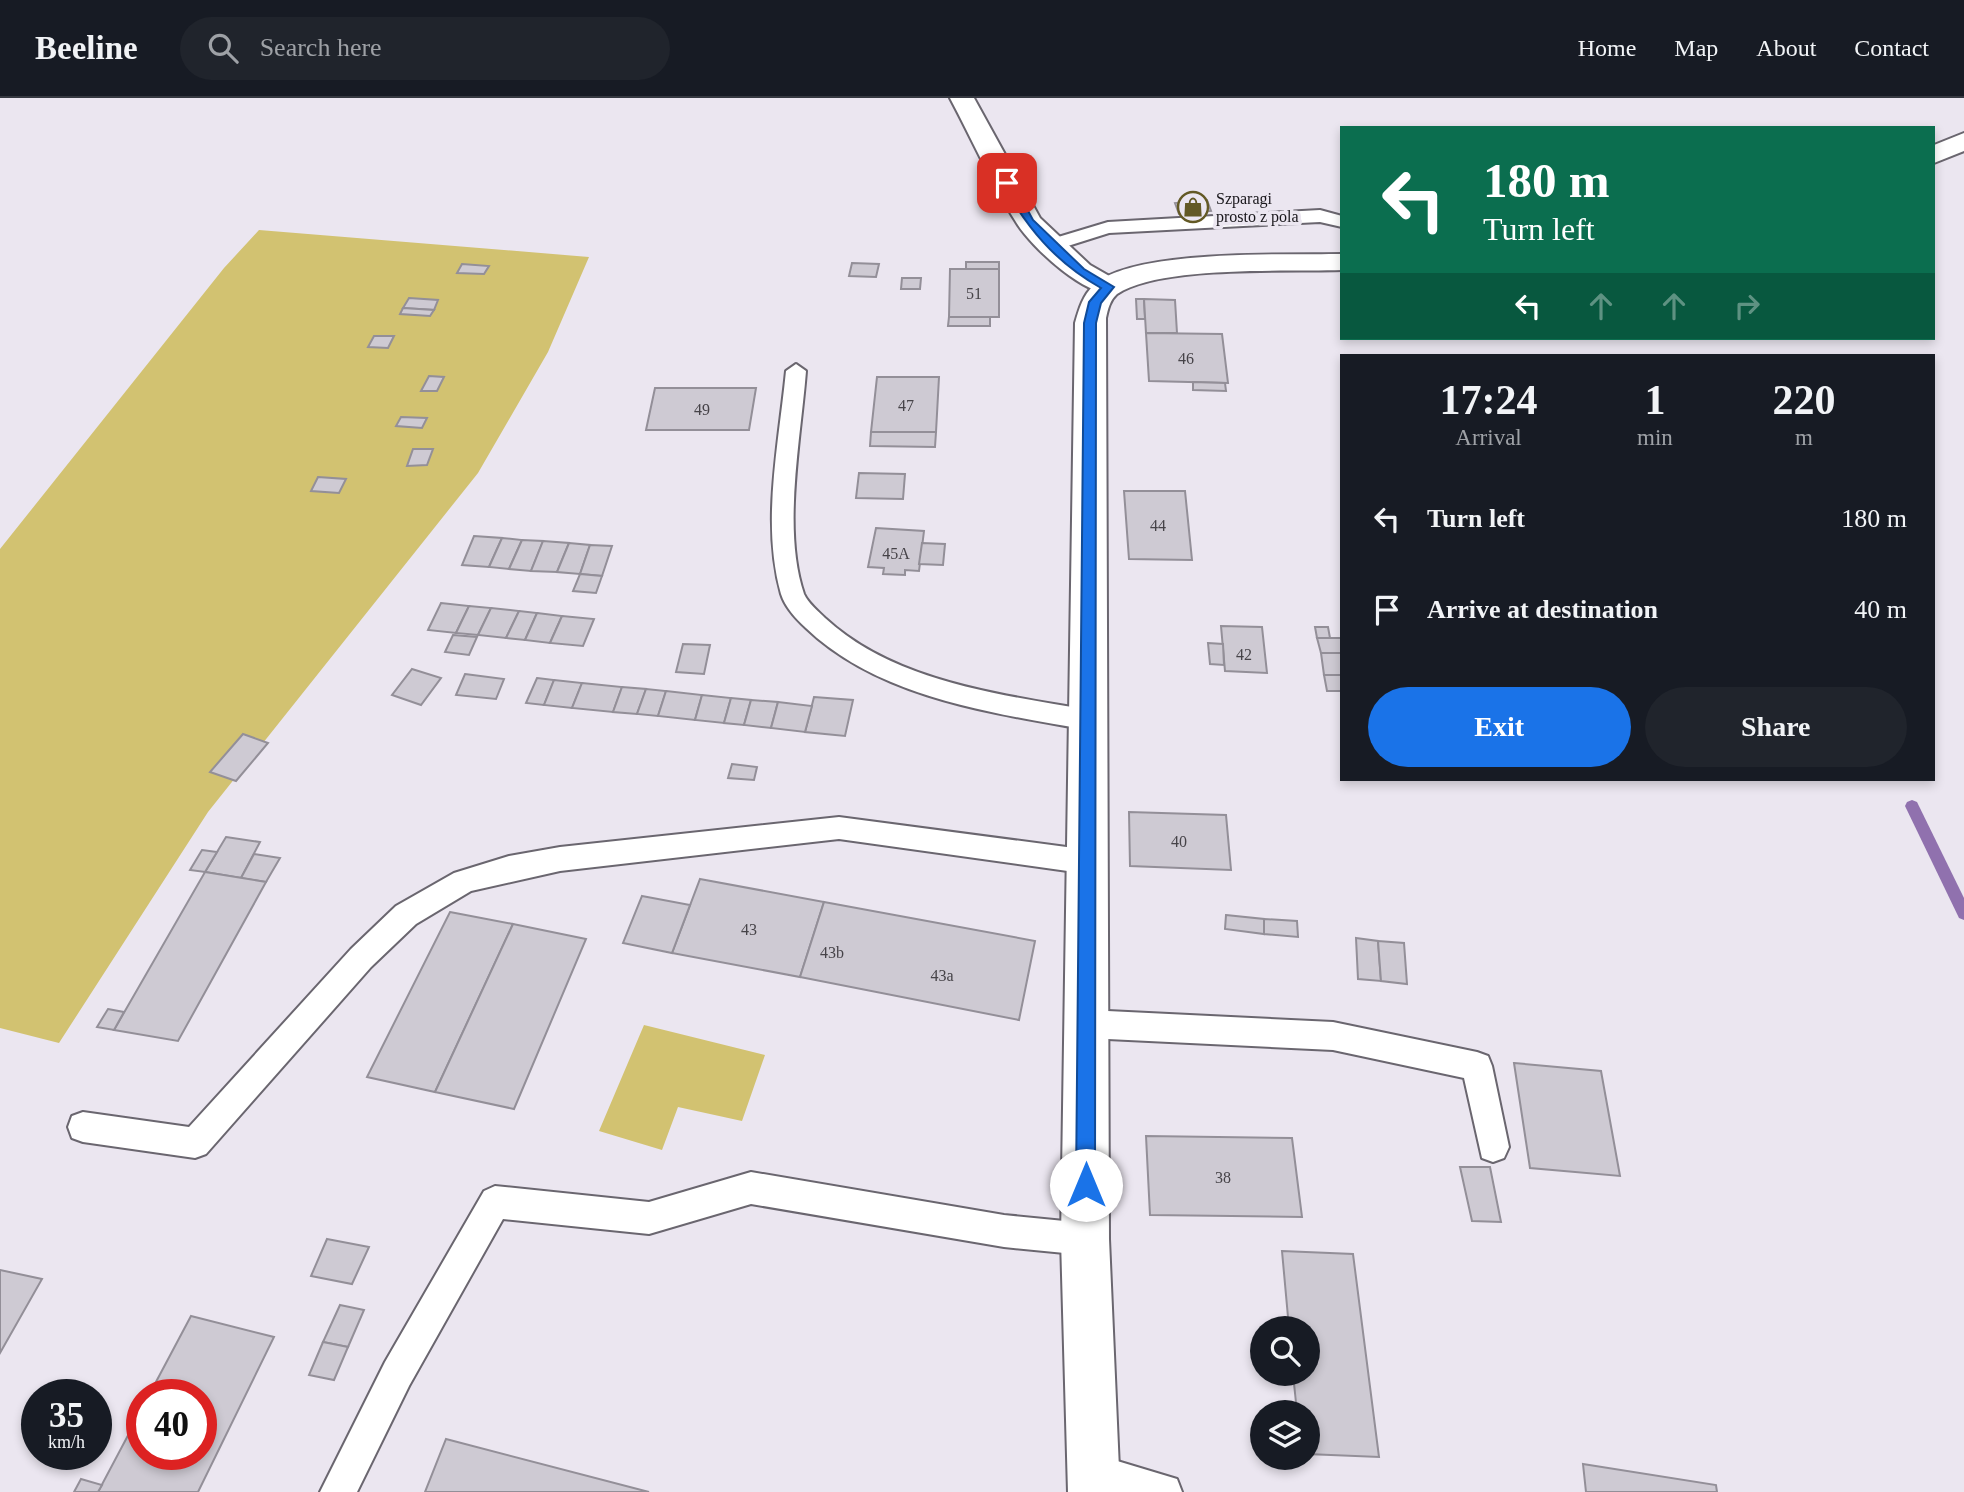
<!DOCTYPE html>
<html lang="en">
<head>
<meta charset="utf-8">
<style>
	body { margin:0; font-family:"Times New Roman",serif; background:#20242c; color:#f1f3f6; height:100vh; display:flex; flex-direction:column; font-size:26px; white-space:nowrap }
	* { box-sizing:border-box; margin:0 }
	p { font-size:23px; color:#9ea1a6 }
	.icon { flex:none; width:38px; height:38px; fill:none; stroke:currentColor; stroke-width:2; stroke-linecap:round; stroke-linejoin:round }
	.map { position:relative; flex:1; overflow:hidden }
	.panel { position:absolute; left:1340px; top:256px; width:595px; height:427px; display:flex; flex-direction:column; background:#171b24; border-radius:0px; box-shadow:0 4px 10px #0003 }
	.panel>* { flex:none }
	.guide { position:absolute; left:1340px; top:28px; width:595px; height:214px; border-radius:0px; box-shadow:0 4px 10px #0003; background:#0b6e4f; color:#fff; overflow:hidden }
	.tools { position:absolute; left:1250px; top:1218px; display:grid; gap:14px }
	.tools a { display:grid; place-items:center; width:70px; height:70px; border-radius:50%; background:#171b24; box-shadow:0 4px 10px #0003; font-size:35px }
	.speed { position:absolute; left:21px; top:1281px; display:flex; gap:14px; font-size:35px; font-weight:700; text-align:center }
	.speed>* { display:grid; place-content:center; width:91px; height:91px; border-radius:50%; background:#171b24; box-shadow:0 4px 10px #0003; line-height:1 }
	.speed small { font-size:18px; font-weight:400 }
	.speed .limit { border:10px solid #d22; background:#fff; color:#111 }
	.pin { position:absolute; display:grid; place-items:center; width:60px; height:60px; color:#fff; margin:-30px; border-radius:14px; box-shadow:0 4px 10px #0006 }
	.me { position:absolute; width:77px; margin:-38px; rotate:0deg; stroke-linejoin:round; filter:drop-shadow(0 0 5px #0008) }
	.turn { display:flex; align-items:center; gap:24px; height:147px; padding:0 28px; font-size:32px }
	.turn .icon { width:91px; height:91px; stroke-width:2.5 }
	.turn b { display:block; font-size:49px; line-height:60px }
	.lanes { display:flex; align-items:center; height:66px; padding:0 28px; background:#0003; justify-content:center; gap:35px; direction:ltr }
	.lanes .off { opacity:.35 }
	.eta { display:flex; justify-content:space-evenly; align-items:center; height:119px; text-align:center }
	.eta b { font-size:42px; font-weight:800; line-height:49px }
	.primary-button { display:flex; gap:14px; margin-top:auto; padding:14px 28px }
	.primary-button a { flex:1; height:80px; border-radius:42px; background:#1a73e8; color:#fff; font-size:28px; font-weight:800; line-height:80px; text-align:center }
	.primary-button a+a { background:#20242c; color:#f1f3f6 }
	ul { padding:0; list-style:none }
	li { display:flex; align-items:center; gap:21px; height:91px; padding:0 28px }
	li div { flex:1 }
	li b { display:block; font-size:26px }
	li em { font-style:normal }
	header { display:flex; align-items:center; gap:42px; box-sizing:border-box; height:98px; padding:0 35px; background:#171b24; border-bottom:2px solid #363941 }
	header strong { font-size:33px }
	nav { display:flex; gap:38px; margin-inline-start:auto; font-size:24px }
	.search { width:490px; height:63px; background:#20242c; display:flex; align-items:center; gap:18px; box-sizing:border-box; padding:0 24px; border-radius:38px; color:#9ea1a6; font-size:26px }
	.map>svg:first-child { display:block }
	.green { fill:#d2c271 }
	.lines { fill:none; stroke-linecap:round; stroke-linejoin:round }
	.stream { fill:#9071ae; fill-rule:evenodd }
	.building { fill:#cecad3; stroke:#938f98; stroke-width:2 }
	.service-casing { stroke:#6a666f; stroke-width:4 }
	.minor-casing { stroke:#6a666f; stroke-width:4 }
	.tertiary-casing { stroke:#6a666f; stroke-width:4 }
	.service { fill:#fff; fill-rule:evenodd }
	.minor { fill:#fff; fill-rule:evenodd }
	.tertiary { fill:#fff; fill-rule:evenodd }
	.route { fill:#1a73e8; stroke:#114b97; stroke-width:2 }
	.labels { text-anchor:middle; stroke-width:7; stroke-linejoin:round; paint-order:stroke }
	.far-poi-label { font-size:16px; fill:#18161a; stroke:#ebe6f0; text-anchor:start }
	.number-label { font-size:16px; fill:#464348 }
</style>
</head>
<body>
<header>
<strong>Beeline</strong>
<div class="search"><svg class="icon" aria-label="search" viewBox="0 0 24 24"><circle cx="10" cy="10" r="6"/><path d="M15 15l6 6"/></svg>Search here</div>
<nav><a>Home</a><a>Map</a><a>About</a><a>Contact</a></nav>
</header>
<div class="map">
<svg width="1964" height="1394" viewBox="0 0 1964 1394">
	<rect width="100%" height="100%" fill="#ebe6f0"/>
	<!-- green -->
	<g class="green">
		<polygon points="259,132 589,159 548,254 478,375 208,714 59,945 0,930 0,451 224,170"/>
		<polygon points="644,927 765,957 742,1023 678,1009 662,1052 599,1033"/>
	</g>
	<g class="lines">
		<!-- stream -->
		<polygon class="stream" points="1912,702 1917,704 1964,800 1964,822 1959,820 1905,708 1907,704"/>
	</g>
	<!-- building -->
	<g class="building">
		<polygon points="1207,102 1211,113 1179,116 1175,105"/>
		<rect x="966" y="164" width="33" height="7"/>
		<polygon points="852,165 879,166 876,179 849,178"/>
		<polygon points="462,166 489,168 484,176 457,175"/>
		<polygon points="950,171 999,171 999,219 949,219"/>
		<polygon points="902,180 921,180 920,191 901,191"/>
		<polygon points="409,200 438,202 434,212 403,210"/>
		<polygon points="1136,201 1144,201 1145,221 1137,221"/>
		<polygon points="1144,201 1175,202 1177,235 1146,235"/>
		<polygon points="403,210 434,212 430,218 400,216"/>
		<polygon points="949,219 990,219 990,228 948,228"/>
		<polygon points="1146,235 1222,236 1228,285 1149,283"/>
		<polygon points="374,238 394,238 388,250 368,249"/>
		<polygon points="429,278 444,279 437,293 421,293"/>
		<polygon points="877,279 939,279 936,334 871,334"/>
		<polygon points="1193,284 1225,285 1226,293 1193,292"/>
		<polygon points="655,290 756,290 749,332 646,332"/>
		<polygon points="401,319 427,320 422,330 396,328"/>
		<polygon points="871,334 936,334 935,349 870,348"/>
		<polygon points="413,351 433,351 427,367 407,368"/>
		<polygon points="859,375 905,376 903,401 856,400"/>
		<polygon points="318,379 346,381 339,395 311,393"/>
		<polygon points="1124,393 1185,393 1192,462 1129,461"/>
		<polygon points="876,430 924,433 919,473 905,472 905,477 883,476 884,470 868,469"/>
		<polygon points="474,438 502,440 489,469 462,467"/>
		<polygon points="502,440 522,442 509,471 489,469"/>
		<polygon points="522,442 543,443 531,473 509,471"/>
		<polygon points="543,443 569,445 557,474 531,473"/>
		<polygon points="569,445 590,447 580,476 557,474"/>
		<polygon points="922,445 945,446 943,467 919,466"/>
		<polygon points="590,447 612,448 602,478 580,476"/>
		<polygon points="580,476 602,478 596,495 573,493"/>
		<polygon points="441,505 469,508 456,535 428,532"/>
		<polygon points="469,508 491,510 478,537 456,535"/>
		<polygon points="491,510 519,513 506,540 478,537"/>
		<polygon points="519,513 537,515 525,542 506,540"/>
		<polygon points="537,515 562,518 550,545 525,542"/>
		<polygon points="562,518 594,521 583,548 550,545"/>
		<polygon points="1221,528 1262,529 1267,575 1225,573"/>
		<polygon points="1315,529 1328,529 1330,540 1317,540"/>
		<polygon points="453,537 477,539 469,557 445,554"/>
		<polygon points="1317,540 1342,540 1342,555 1321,555"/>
		<polygon points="1208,545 1223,546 1224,567 1210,566"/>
		<polygon points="683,546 710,547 704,576 676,574"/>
		<polygon points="1321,555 1342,555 1342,577 1324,577"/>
		<polygon points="412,571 441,580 421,607 392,597"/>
		<polygon points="465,576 504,581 496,601 456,597"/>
		<polygon points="1324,577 1342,577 1342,593 1327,593"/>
		<polygon points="537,580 554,582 544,607 526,605"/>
		<polygon points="554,582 582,585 572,610 544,607"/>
		<polygon points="582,585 622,589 613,614 572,610"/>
		<polygon points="622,589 646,591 637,616 613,614"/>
		<polygon points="646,591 666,593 658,618 637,616"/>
		<polygon points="666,593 702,597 695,622 658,618"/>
		<polygon points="702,597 731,600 724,625 695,622"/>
		<polygon points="814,599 853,602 845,638 805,634"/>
		<polygon points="731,600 751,602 744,627 724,625"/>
		<polygon points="751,602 778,604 771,630 744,627"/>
		<polygon points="778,604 812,608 805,634 771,630"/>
		<polygon points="243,636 268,645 236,683 210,674"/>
		<polygon points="732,666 757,669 754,682 728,680"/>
		<polygon points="1129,714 1226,717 1231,772 1130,768"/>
		<polygon points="226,739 260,744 241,780 205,774"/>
		<polygon points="202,752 217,754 205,774 190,772"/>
		<polygon points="254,756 280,760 266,784 241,780"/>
		<polygon points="205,774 266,784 178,943 114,932"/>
		<polygon points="700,781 824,804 800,879 672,855"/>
		<polygon points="642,798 690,807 672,855 623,845"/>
		<polygon points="824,804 1035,843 1019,922 800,879"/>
		<polygon points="450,814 513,826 435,994 367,979"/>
		<polygon points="1226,817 1264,821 1264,836 1225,831"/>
		<polygon points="1264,821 1297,823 1298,839 1264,836"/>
		<polygon points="513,826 586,841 514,1011 435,994"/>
		<polygon points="1356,840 1378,843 1381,883 1358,881"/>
		<polygon points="1378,843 1404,845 1407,886 1381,883"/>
		<polygon points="108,911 124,914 114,932 97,929"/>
		<polygon points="1514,965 1601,973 1620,1078 1530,1070"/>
		<polygon points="1146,1038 1292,1040 1302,1119 1150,1117"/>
		<polygon points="1460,1069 1490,1069 1501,1124 1472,1123"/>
		<polygon points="327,1141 369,1149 352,1186 311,1178"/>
		<polygon points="1282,1153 1353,1156 1379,1359 1307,1356 1307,1314 1297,1314 1293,1276 1307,1276 1307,1230 1289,1230"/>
		<polygon points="0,1172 42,1181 0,1255"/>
		<polygon points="340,1207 364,1212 348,1249 323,1244"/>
		<polygon points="191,1218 274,1239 198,1394 98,1394 142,1311 142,1356 201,1356 201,1297 149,1297"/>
		<polygon points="323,1244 348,1249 334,1282 309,1277"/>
		<polygon points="446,1341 649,1394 425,1394"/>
		<polygon points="1583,1366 1716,1387 1717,1394 1586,1394"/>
		<polygon points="81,1381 102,1387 98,1394 74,1394"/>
	</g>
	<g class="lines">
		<!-- service casing -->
		<g class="service-casing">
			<g id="service">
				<polygon points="1320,112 1342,118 1342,129 1320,124 1109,135 1052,153 1043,147 1045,143 1108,124"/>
				<path d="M 796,266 L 806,273 C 801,339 782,432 804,496 C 808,505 818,513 825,520 C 894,584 999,596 1088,612 L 1097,615 L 1101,622 L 1097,629 L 1088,632 C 993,615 879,600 806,530 C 796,521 785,509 781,496 C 761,425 779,345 786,273 Z"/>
				<polygon points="839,719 1089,752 1099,756 1103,764 1099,772 1089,776 839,741 560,773 471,793 416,826 371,869 206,1056 195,1060 83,1044 72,1040 68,1029 72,1018 83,1014 189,1029 351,851 396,808 454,775 509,758 560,749"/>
				<polygon points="1087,912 1333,924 1477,954 1488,958 1492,968 1509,1049 1504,1060 1493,1064 1482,1060 1464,980 1333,952 1087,940 1077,936 1072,926 1077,916"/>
				<polygon points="751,1074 1004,1117 1085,1125 1096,1130 1101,1141 1096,1152 1085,1157 1004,1149 751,1106 649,1136 503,1121 409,1288 357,1394 320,1394 385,1264 484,1093 495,1088 649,1104"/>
				<polygon points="1094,1356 1177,1381 1182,1394 1102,1394 1081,1387 1076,1374 1081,1361"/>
			</g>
		</g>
		<!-- minor casing -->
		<g class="minor-casing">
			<path id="minor" d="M 950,0 L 974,0 L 1040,120 L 1090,167 L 1118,183 L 1122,189 L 1118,195 C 1089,203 1031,149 1016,124 C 991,85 972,41 950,0 Z"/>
		</g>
		<!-- tertiary casing -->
		<g class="tertiary-casing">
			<g id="tertiary">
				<polygon points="1964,35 1964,53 1934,65 1934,47"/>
				<path d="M 1342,156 L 1342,172 C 1287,174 1161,167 1117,196 C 1110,202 1108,211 1106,220 L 1109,1141 L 1120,1394 L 1068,1394 L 1061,1141 L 1075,225 C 1079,211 1083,197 1094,187 C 1133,151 1288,157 1342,156 Z"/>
			</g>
		</g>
		<!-- service -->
		<use href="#service" class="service"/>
		<!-- minor -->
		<use href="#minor" class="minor"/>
		<!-- tertiary -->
		<use href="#tertiary" class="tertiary"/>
	</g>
	<!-- route -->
	<path class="route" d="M 1007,82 L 1013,85 L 1033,122 L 1084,171 L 1114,189 L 1101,205 L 1096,225 L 1095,1087 L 1093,1094 L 1086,1097 L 1079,1094 L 1076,1087 L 1084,225 L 1089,204 L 1101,190 C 1055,164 1027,130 1002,85 Z"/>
	<!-- icons -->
	<defs>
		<g id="shop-ring" transform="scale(1.575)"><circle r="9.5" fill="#ebe6f0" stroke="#635925" stroke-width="1.5"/><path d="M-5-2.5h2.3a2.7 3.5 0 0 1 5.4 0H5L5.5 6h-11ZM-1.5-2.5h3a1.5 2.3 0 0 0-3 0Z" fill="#635925"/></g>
	</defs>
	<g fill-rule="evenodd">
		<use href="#shop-ring" x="1193" y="109"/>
	</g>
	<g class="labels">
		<!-- far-poi labels -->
		<g class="far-poi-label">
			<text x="1216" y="106">Szparagi<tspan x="1216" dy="18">prosto z pola</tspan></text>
		</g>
		<!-- number labels -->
		<g class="number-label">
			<text x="974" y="201">51</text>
			<text x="1186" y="266">46</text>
			<text x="906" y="313">47</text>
			<text x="702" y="317">49</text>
			<text x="1158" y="433">44</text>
			<text x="896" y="461">45A</text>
			<text x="1244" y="562">42</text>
			<text x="1179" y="749">40</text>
			<text x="749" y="837">43</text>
			<text x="832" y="860">43b</text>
			<text x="942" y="883">43a</text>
			<text x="1223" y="1085">38</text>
		</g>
	</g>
</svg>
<div class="tools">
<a><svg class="icon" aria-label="search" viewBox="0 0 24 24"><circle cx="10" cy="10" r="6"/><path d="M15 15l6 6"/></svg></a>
<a><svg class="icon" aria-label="layers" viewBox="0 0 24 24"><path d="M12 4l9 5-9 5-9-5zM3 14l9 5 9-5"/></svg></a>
</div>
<div class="speed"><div>35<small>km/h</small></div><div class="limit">40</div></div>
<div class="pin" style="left:1007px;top:85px;background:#d93025"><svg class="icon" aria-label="arrive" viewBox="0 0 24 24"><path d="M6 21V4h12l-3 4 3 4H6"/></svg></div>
<svg class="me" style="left:1086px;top:1087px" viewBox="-20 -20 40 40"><circle r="19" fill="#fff"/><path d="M0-13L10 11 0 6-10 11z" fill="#1a73e8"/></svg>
<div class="guide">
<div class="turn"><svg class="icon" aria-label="left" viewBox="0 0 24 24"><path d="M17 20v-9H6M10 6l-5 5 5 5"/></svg><div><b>180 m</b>Turn left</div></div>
<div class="lanes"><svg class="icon" aria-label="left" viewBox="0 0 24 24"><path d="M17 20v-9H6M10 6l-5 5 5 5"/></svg><svg class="icon off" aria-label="ahead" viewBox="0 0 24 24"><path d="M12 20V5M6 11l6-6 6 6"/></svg><svg class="icon off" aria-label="ahead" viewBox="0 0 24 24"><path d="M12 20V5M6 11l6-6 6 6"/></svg><svg class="icon off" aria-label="right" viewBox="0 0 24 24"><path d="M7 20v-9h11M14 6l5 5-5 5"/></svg></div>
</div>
<section class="panel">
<div class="eta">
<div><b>17:24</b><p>Arrival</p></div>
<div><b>1</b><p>min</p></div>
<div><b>220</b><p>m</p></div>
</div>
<ul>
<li><svg class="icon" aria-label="left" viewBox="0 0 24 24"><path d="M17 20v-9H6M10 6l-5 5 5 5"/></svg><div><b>Turn left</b></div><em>180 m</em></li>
<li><svg class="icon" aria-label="arrive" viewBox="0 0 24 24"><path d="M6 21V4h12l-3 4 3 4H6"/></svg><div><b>Arrive at destination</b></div><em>40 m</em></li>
</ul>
<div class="primary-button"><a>Exit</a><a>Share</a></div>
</section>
</div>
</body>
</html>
